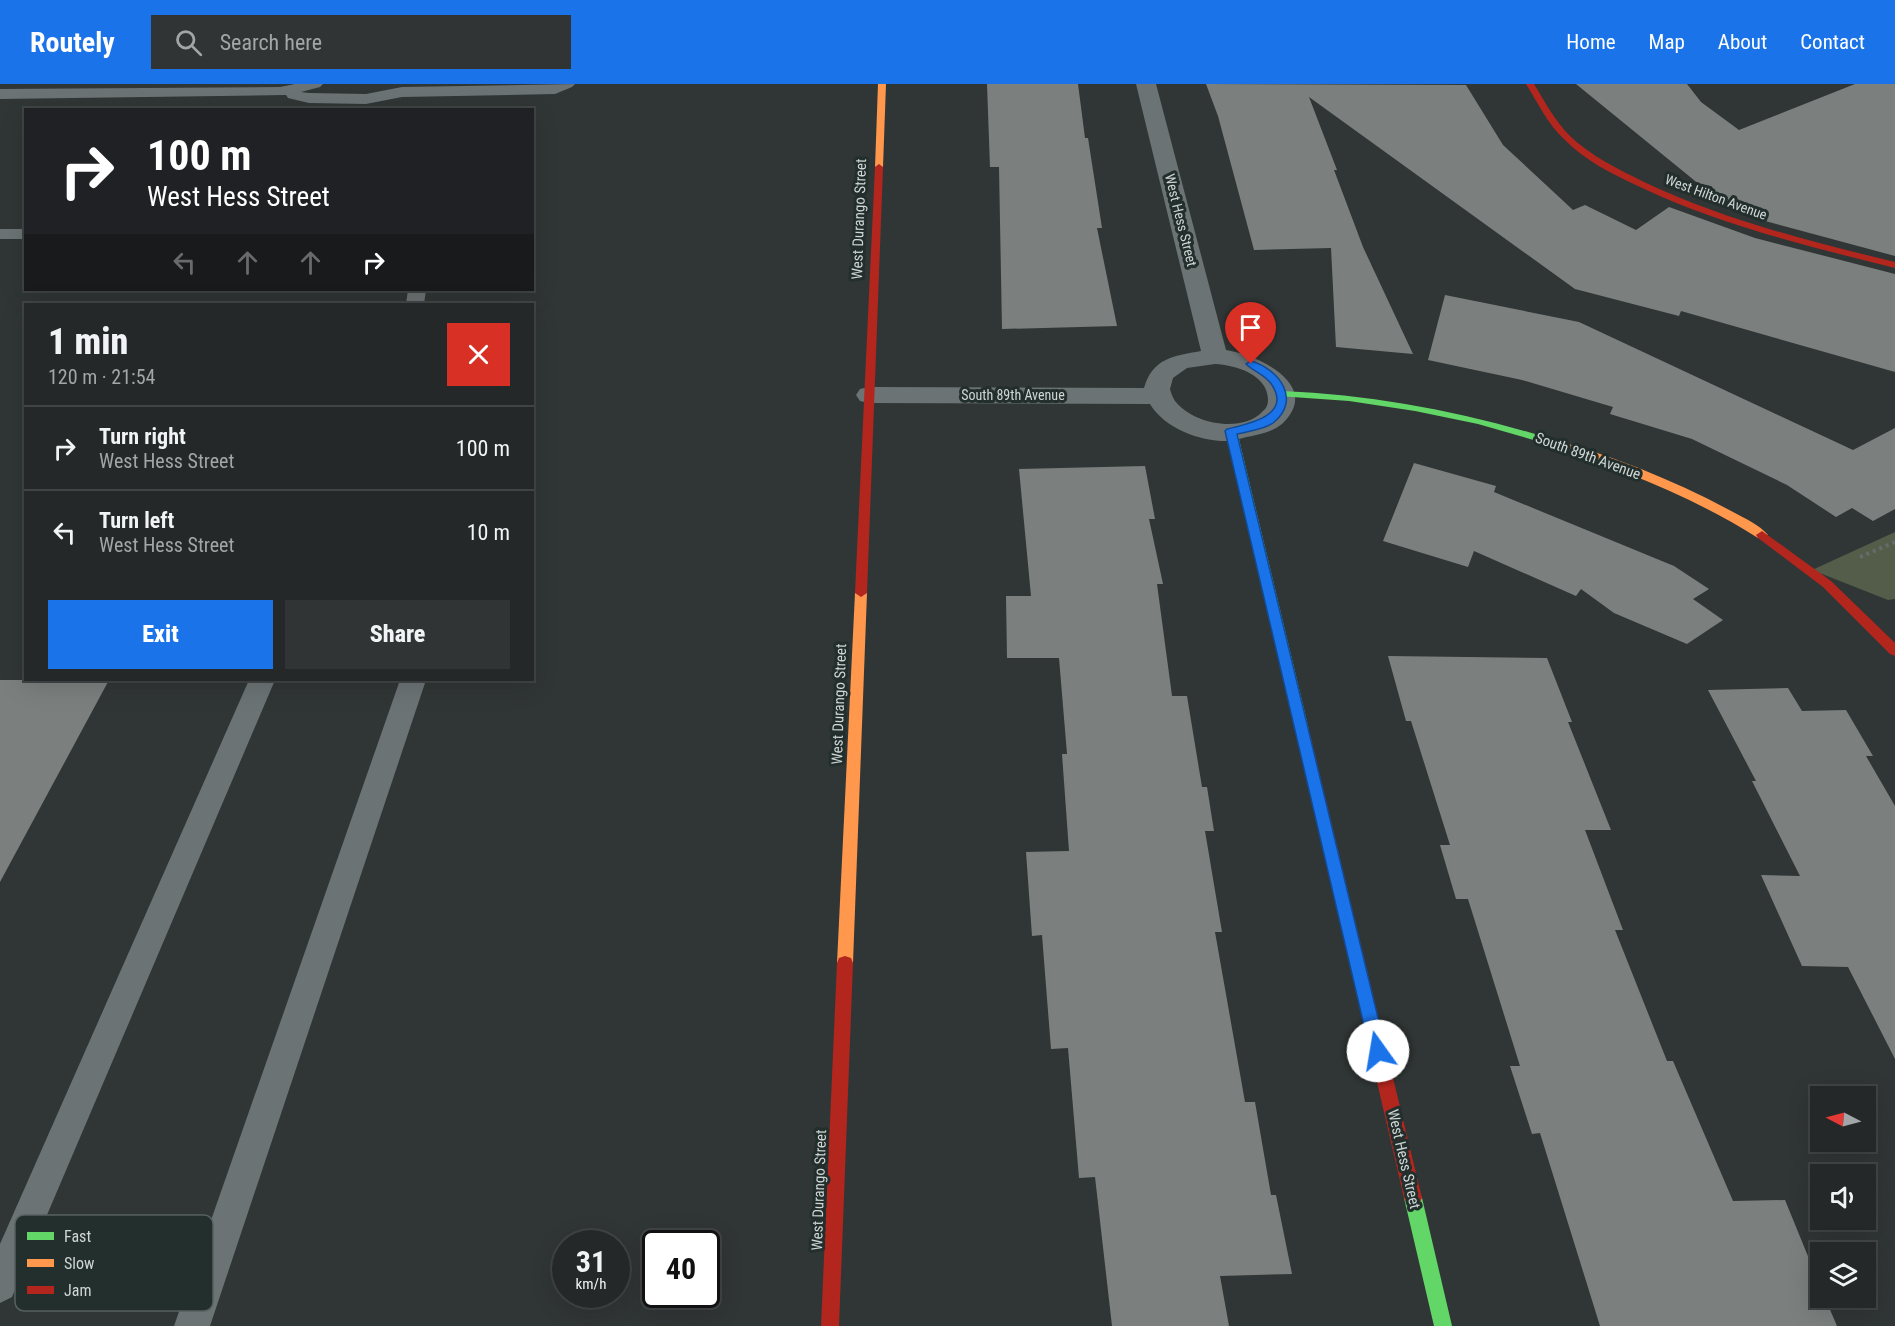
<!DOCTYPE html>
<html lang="en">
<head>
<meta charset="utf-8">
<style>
	body { margin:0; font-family:"Roboto Condensed",sans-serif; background:#303434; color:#f1f3f6; height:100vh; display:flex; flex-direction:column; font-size:22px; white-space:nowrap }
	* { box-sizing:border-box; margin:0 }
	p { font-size:20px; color:#a3a6a8 }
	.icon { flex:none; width:33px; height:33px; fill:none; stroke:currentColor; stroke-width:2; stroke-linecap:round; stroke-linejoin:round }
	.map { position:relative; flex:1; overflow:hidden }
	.drawer { position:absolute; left:24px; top:219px; width:510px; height:378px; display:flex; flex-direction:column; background:#242828; border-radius:0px; box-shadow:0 6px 24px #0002,0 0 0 2px #414445 }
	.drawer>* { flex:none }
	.guide { position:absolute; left:24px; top:24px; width:510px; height:183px; border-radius:0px; box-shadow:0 6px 24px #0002,0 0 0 2px #414445; background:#202124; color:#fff; overflow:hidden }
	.needle { width:39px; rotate:276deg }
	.buttons { position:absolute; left:1810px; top:1002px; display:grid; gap:12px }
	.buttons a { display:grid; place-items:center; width:66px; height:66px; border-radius:0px; background:#242828; box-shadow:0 6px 24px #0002,0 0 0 2px #414445; font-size:30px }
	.speed { position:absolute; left:552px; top:1146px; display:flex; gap:12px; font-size:30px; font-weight:700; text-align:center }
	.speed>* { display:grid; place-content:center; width:78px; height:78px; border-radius:50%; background:#242828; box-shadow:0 6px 24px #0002,0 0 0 2px #414445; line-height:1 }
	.speed small { font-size:15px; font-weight:400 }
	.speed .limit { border:3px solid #111; border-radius:9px; background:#fff; color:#111 }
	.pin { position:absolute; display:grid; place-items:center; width:51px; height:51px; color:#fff; margin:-62px -26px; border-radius:50% 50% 50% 0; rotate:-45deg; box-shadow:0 0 6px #0007 }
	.pin .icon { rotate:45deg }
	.me { position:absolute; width:66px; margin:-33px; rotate:347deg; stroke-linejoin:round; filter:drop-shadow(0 0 4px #0008) }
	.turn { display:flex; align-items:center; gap:21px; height:126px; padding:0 24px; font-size:27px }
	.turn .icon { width:78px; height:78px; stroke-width:2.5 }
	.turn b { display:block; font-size:42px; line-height:51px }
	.lanes { display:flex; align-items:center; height:57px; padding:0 24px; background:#0003; justify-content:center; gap:30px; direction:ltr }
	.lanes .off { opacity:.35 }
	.round { display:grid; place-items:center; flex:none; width:63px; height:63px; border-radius:0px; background:#303434 }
	.summary { display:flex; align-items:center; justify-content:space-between; height:102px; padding:0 24px }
	h1 { font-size:36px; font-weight:800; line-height:45px }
	.action { display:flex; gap:12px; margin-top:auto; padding:12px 24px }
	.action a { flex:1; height:69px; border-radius:0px; background:#1a73e8; color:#fff; font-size:24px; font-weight:800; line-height:69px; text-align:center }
	.action a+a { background:#303434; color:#f1f3f6 }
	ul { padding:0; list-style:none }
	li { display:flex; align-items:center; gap:18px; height:84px; padding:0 24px; border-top:2px solid #414445 }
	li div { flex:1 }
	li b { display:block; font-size:22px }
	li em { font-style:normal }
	header { display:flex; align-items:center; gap:36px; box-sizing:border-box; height:84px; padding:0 30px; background:#1a73e8; color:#fff }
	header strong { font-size:28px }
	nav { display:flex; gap:33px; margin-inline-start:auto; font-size:21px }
	.search { width:420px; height:54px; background:#303434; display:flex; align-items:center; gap:15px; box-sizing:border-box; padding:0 21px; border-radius:0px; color:#a3a6a8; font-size:22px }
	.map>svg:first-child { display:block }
	.green { fill:#535d49 }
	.building { fill:#7b807e }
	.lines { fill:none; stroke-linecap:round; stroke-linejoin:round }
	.path { stroke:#666c6c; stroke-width:4; stroke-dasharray:3 4; stroke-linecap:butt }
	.lane { fill:#6c7375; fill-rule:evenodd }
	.street { fill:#6c7375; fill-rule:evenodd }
	.fast { fill:#63d668; fill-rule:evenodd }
	.slow { fill:#ff974d; fill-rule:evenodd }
	.jam { fill:#b3261e; fill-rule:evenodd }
	.route { fill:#1a73e8; stroke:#114b97; stroke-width:1.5 }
	.labels { text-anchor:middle; stroke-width:6; stroke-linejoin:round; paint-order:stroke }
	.far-street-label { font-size:14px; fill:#cfd6d5; stroke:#232f2d }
	.street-label { font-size:15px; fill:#cfd6d5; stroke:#232f2d }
	.key { fill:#232f2d; stroke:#57615f; stroke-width:1.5 }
	.key-label { font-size:16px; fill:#cfd6d5 }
</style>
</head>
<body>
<header>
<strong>Routely</strong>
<div class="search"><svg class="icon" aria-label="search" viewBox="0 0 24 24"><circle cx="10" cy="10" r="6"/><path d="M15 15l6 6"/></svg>Search here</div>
<nav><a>Home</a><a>Map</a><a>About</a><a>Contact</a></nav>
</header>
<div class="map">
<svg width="1895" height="1242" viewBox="0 0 1895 1242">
	<rect width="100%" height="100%" fill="#303635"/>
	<!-- green -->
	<polygon class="green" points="1895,448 1895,515 1888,516 1812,486"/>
	<!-- building -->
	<g class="building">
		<polygon points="987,0 1078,0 1085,54 1088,54 1102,144 1097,144 1117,242 1002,245 999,83 990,83"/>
		<polygon points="1206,0 1466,1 1503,61 1573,126 1585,121 1636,146 1669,123 1755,154 1895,190 1895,288 1681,227 1679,232 1575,205 1309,13 1337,86 1334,86 1363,163 1413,270 1336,263 1331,164 1254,166 1218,32"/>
		<polygon points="1576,0 1687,0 1701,18 1739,46 1855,0 1895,0 1895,172 1765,137 1687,110 1700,101"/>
		<polygon points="1445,211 1579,238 1853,366 1895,344 1895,425 1873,437 1852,424 1836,433 1787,401 1692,355 1610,330 1613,323 1522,296 1428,276"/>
		<polygon points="1414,379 1496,402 1494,408 1674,482 1709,505 1693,515 1723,536 1687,560 1614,529 1581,505 1576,512 1474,467 1468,483 1383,457"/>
		<polygon points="1145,382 1155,435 1149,435 1163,500 1157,500 1172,612 1187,612 1202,703 1207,703 1214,747 1205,747 1222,848 1215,848 1245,1018 1255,1018 1271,1111 1276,1111 1292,1190 1220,1192 1229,1242 1112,1242 1095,1093 1079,1094 1068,964 1051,965 1042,851 1032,852 1026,768 1069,767 1062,670 1067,670 1059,574 1007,574 1006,512 1031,512 1019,385"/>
		<polygon points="1388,572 1547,574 1572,638 1568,638 1611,746 1585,746 1623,846 1615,846 1667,977 1673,977 1733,1117 1785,1116 1821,1204 1821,1214 1825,1214 1837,1242 1600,1242 1540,1049 1532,1050 1510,982 1520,982 1468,815 1456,815 1440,761 1450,761 1411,637 1406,637"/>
		<polygon points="0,596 109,596 0,798"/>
		<polygon points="1788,604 1802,627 1846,626 1873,672 1866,672 1895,722 1895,975 1848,883 1802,882 1761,791 1800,792 1752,697 1756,697 1708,606"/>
	</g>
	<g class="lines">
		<!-- path -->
		<polyline class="path" points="1860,473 1895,458"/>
		<!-- lane -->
		<g class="lane">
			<polygon points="295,0 323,0 320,3 301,8 309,9 366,10 402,3 575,0 572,3 555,10 402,13 366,20 309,19 288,14 286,11 0,15 0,5 280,3"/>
			<rect x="0" y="145" width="26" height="10"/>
			<polygon points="408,206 426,206 424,220 406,220"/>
			<polygon points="249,596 275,596 12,1213 0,1219 0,1160"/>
			<polygon points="400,596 426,596 210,1242 174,1242"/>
		</g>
		<!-- street -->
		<path class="street" d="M 1136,0 L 1156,0 L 1226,266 C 1258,271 1323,301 1282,340 C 1273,347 1263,350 1252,352 C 1245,353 1237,356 1230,357 C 1201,358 1165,345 1150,320 L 869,319 L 860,317 L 856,311 L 860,305 L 869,303 L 1144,304 C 1153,274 1173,272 1201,267 ZM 1215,280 C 1235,281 1267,290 1268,315 C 1268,320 1267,324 1263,327 C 1242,350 1193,340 1175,317 C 1173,314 1171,309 1170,305 L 1173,294 L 1187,284 Z"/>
		<!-- fast -->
		<g class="fast">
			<path d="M 1282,307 C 1373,311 1461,327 1548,354 L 1550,356 L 1544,359 L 1478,340 L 1415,327 L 1349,317 L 1278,312 L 1278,308 Z"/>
			<polygon points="1231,344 1237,347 1309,646 1307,650 1297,650 1295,646 1225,347"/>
			<polygon points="1413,1105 1419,1108 1422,1114 1452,1242 1434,1242 1404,1114 1407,1108"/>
		</g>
		<!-- slow -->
		<g class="slow">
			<polygon points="878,0 886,0 883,83 879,86 875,83"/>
			<path d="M 1544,353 C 1609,370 1674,396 1733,428 C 1744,434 1760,441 1768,451 L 1762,455 L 1758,454 C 1690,411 1616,383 1540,358 L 1540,354 Z"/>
			<polygon points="861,505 867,509 853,879 851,884 845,886 839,884 837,879 855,509"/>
		</g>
		<!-- jam -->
		<g class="jam">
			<path d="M 1526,0 L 1534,0 C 1545,18 1555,37 1570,52 C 1591,72 1618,85 1644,98 C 1724,136 1809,157 1895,178 L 1895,184 C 1807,162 1720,141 1638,102 C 1613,90 1585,77 1565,56 C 1548,41 1538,19 1526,0 Z"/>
			<polygon points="879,80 883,83 867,509 861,513 855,509 875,83"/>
			<polygon points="1762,447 1831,497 1895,559 1895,572 1890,570 1823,503 1758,454 1756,451"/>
			<polygon points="1302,641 1307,642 1309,646 1422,1114 1419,1120 1413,1123 1407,1120 1404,1114 1295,646 1297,642"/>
			<polygon points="845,872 851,874 853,879 839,1242 821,1242 837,879 839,874"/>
		</g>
	</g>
	<!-- route -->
	<path class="route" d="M 1251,277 C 1279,285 1302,316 1273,339 C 1263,346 1249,347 1237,350 L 1386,967 L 1384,972 L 1378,974 L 1372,972 L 1370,967 L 1225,347 L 1227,345 C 1247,340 1292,332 1272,301 C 1266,291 1254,288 1246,280 Z"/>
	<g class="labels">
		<!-- far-street labels -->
		<g class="far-street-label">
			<text transform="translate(1716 113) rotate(20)" y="5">West Hilton Avenue</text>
			<text transform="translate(1181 136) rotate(76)" y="5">West Hess Street</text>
			<text x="1013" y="316">South 89th Avenue</text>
		</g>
		<!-- street labels -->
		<g class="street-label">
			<text transform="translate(859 135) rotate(-88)" y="5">West Durango Street</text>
			<text transform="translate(1588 372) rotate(20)" y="5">South 89th Avenue</text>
			<text transform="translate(839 620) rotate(-88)" y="5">West Durango Street</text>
			<text transform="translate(1404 1075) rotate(77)" y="5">West Hess Street</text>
			<text transform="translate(819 1106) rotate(-88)" y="5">West Durango Street</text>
		</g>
	</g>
	<!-- legend -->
	<rect x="15" y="1131" width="198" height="96" rx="9" class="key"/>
	<rect x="27" y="1148" width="27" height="8" fill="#63d668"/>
	<rect x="27" y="1175" width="27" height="8" fill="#ff974d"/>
	<rect x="27" y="1202" width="27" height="8" fill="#b3261e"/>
	<g class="key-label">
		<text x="64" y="1158">Fast</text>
		<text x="64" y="1185">Slow</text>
		<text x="64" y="1212">Jam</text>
	</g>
</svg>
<div class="buttons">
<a><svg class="needle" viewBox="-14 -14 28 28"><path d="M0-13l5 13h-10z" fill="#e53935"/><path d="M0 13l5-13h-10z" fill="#a3a6a8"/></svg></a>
<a><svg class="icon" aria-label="sound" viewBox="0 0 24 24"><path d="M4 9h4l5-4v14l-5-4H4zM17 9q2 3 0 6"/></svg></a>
<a><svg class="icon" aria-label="layers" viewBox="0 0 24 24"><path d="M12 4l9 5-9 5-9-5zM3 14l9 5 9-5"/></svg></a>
</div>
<div class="speed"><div>31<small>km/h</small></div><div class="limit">40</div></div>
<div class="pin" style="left:1251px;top:280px;background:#d93025"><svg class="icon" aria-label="arrive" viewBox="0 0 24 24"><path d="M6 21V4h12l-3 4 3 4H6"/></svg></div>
<svg class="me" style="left:1378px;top:967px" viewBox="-20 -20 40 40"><circle r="19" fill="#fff"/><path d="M0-13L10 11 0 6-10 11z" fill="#1a73e8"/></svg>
<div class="guide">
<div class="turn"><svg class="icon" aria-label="right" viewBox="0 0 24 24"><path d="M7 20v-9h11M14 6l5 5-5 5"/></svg><div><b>100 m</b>West Hess Street</div></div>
<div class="lanes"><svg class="icon off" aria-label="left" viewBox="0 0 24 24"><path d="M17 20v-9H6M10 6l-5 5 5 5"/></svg><svg class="icon off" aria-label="ahead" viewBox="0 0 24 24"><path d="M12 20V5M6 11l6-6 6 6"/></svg><svg class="icon off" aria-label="ahead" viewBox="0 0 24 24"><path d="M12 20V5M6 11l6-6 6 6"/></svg><svg class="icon" aria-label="right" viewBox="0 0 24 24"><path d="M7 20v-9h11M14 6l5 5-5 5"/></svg></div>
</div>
<section class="drawer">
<div class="summary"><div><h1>1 min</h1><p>120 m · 21:54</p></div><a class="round" style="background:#d93025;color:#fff"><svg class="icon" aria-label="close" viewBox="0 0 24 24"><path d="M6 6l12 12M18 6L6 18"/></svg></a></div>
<ul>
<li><svg class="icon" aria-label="right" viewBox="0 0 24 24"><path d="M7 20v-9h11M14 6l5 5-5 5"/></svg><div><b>Turn right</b><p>West Hess Street</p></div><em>100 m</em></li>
<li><svg class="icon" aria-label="left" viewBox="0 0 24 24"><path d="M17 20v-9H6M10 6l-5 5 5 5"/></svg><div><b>Turn left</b><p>West Hess Street</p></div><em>10 m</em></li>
</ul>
<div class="action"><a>Exit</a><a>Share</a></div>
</section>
</div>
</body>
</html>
